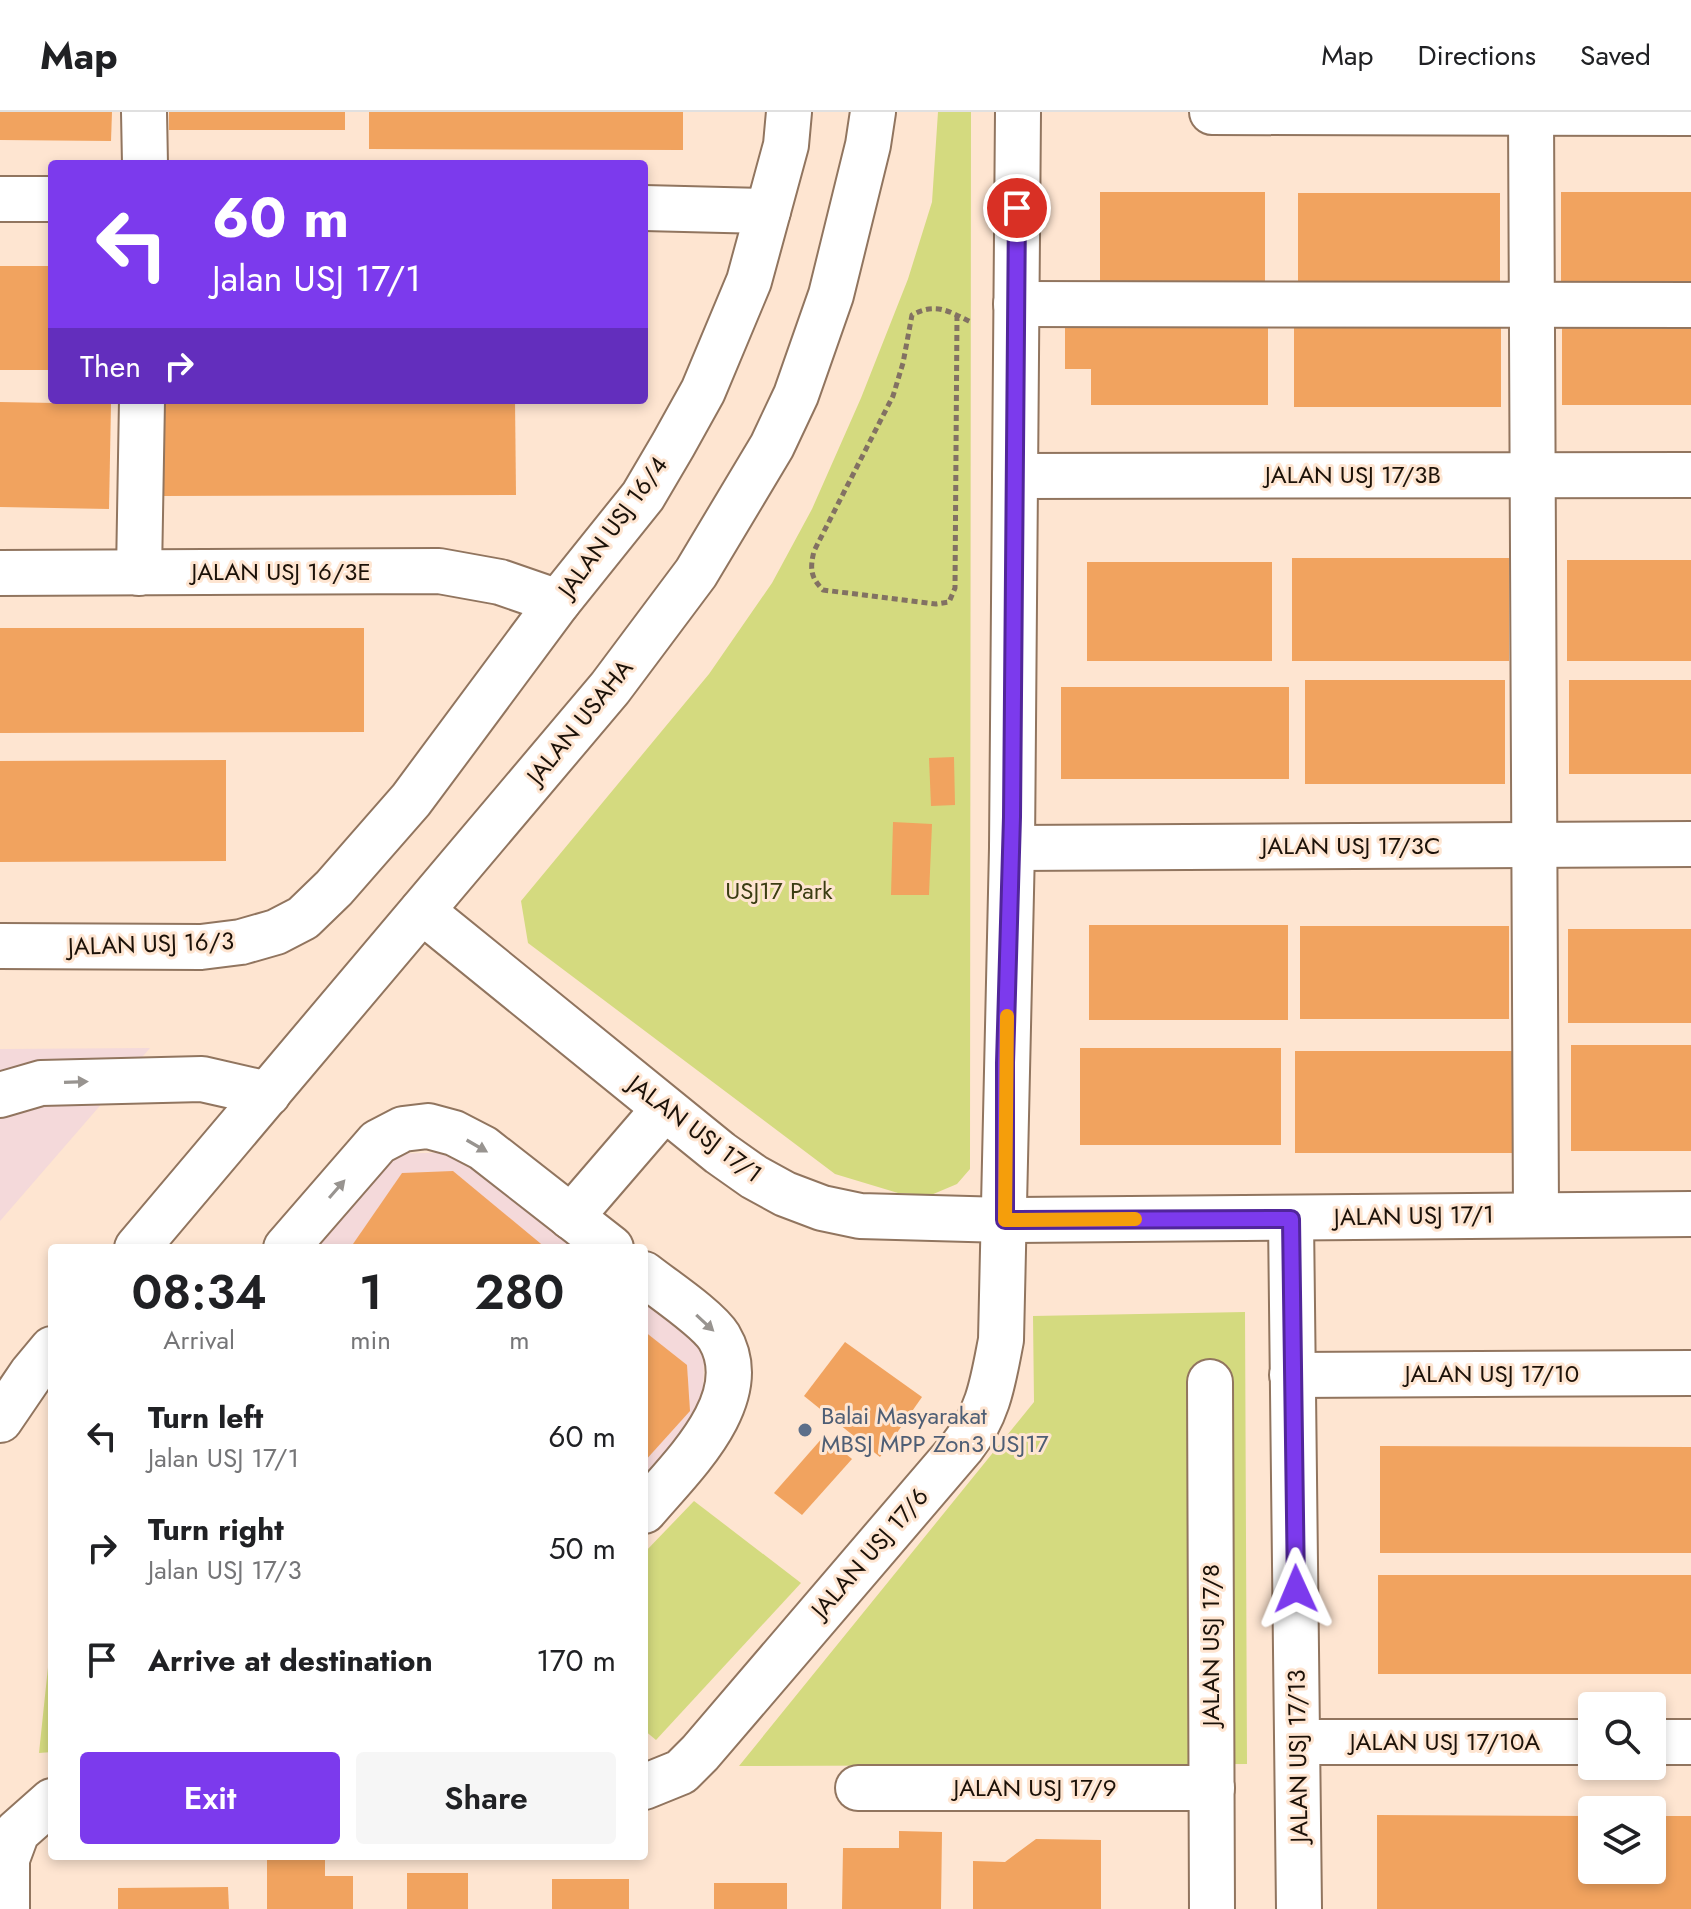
<!DOCTYPE html>
<html lang="en">
<head>
<meta charset="utf-8">
<style>
	body { margin:0; font-family:Jost,sans-serif; background:#f6f6f6; color:#202124; height:100vh; display:flex; flex-direction:column; font-size:30px; white-space:nowrap }
	* { box-sizing:border-box; margin:0 }
	p { font-size:26px; color:#757577 }
	.icon { flex:none; width:44px; height:44px; fill:none; stroke:currentColor; stroke-width:2; stroke-linecap:round; stroke-linejoin:round }
	.map { position:relative; flex:1; overflow:hidden }
	.side { position:absolute; left:48px; top:1132px; width:600px; height:616px; display:flex; flex-direction:column; background:#fff; border-radius:8px; box-shadow:0 4px 12px #0003 }
	.side>* { flex:none }
	.hud { position:absolute; left:48px; top:48px; width:600px; height:244px; border-radius:8px; box-shadow:0 4px 12px #0003; background:#7c3aed; color:#fff; overflow:hidden }
	.buttons { position:absolute; left:1578px; top:1580px; display:grid; gap:16px }
	.buttons a { display:grid; place-items:center; width:88px; height:88px; border-radius:8px; background:#fff; box-shadow:0 4px 12px #0003; font-size:40px }
	.pin { position:absolute; display:grid; place-items:center; width:68px; height:68px; color:#fff; margin:-34px; border:4px solid #fff; border-radius:50%; box-shadow:0 2px 8px #0007 }
	.me { position:absolute; width:88px; margin:-44px; rotate:359deg; stroke-linejoin:round; filter:drop-shadow(0 0 6px #0008) }
	.turn { display:flex; align-items:center; gap:28px; height:168px; padding:0 32px; font-size:36px }
	.turn .icon { width:104px; height:104px; stroke-width:2.5 }
	.turn b { display:block; font-size:56px; line-height:68px }
	.then { display:flex; align-items:center; height:76px; padding:0 32px; background:#0003; gap:16px; font-size:30px }
	.eta { display:flex; justify-content:space-evenly; align-items:center; height:136px; text-align:center }
	.eta b { font-size:48px; font-weight:600; line-height:56px }
	.primary-button { display:flex; gap:16px; margin-top:auto; padding:16px 32px }
	.primary-button a { flex:1; height:92px; border-radius:8px; background:#7c3aed; color:#fff; font-size:32px; font-weight:600; line-height:92px; text-align:center }
	.primary-button a+a { background:#f6f6f6; color:#202124 }
	ul { padding:0; list-style:none }
	li { display:flex; align-items:center; gap:24px; height:112px; padding:0 32px }
	li div { flex:1 }
	li b { display:block; font-size:30px }
	li em { font-style:normal }
	header { display:flex; align-items:center; gap:48px; box-sizing:border-box; height:112px; padding:0 40px; background:#fff; border-bottom:2px solid #e0e0e0 }
	header strong { font-size:38px }
	nav { display:flex; gap:44px; margin-inline-start:auto; font-size:28px }
	.map>svg:first-child { display:block }
	.commercial { fill:#f4d9da }
	.green { fill:#d4da7f }
	.building { fill:#f1a35f }
	.lines { fill:none; stroke-linecap:round; stroke-linejoin:round }
	.minor-casing { stroke:#91755f; stroke-width:48 }
	.path { stroke:#827163; stroke-width:5; stroke-dasharray:6 4; stroke-linecap:butt }
	.minor { stroke:#fff; stroke-width:44 }
	.oneway { fill:#989490 }
	.route-casing { stroke:#51269a; stroke-width:20 }
	.route { stroke:#7c3aed; stroke-width:14 }
	.slow { stroke:#f59e0b; stroke-width:14 }
	.service-dot { fill:#5c6f8a; stroke:#fee5d1; stroke-width:3 }
	.labels { text-anchor:middle; stroke-width:6; stroke-linejoin:round; paint-order:stroke }
	.street-label { font-size:24px; fill:#1b1108; stroke:#fee5d1 }
	.park-label { font-size:24px; fill:#3b3d12; stroke:#fee5d1 }
	.service-label { font-size:24px; fill:#4e5e75; stroke:#fee5d1; text-anchor:start }
</style>
</head>
<body>
<header>
<strong>Map</strong>
<nav><a>Map</a><a>Directions</a><a>Saved</a></nav>
</header>
<div class="map">
<svg width="1691" height="1797" viewBox="0 0 1691 1797">
	<rect width="100%" height="100%" fill="#fee5d1"/>
	<!-- commercial -->
	<g class="commercial">
		<polygon points="150,936 0,1109 0,937"/>
		<polygon points="465,1040 584,1136 306,1136 386,1042"/>
		<polygon points="644,1185 704,1233 703,1303 644,1375"/>
	</g>
	<!-- green -->
	<g class="green">
		<polygon points="938,0 971,0 970,1057 957,1072 931,1083 898,1081 835,1062 528,831 521,789 709,562 772,471 812,397 861,286 908,167 932,90"/>
		<polygon points="1245,1200 1247,1652 739,1654 1034,1290 1033,1204"/>
		<polygon points="694,1389 801,1471 656,1628 644,1618 644,1441"/>
		<polygon points="52,1517 52,1640 39,1641"/>
	</g>
	<!-- building -->
	<g class="building">
		<polygon points="0,0 112,0 111,29 0,28"/>
		<rect x="169" y="0" width="176" height="18"/>
		<polygon points="369,0 683,0 683,38 369,37"/>
		<rect x="1100" y="80" width="165" height="96"/>
		<rect x="1561" y="80" width="130" height="99"/>
		<rect x="1298" y="81" width="202" height="95"/>
		<rect x="0" y="154" width="52" height="104"/>
		<polygon points="1065,200 1268,200 1268,293 1091,293 1091,257 1065,257"/>
		<rect x="1294" y="202" width="207" height="93"/>
		<rect x="1562" y="202" width="129" height="91"/>
		<polygon points="159,288 515,288 516,383 159,384"/>
		<polygon points="0,290 111,292 109,397 0,395"/>
		<rect x="1292" y="446" width="217" height="103"/>
		<rect x="1567" y="448" width="124" height="101"/>
		<rect x="1087" y="450" width="185" height="99"/>
		<polygon points="0,516 364,516 364,620 0,621"/>
		<rect x="1305" y="568" width="200" height="104"/>
		<rect x="1569" y="568" width="122" height="94"/>
		<rect x="1061" y="575" width="228" height="92"/>
		<polygon points="954,645 955,693 931,694 929,646"/>
		<polygon points="226,648 226,749 0,750 0,649"/>
		<polygon points="893,710 932,712 929,783 891,783"/>
		<rect x="1089" y="813" width="199" height="95"/>
		<rect x="1300" y="814" width="209" height="93"/>
		<rect x="1568" y="817" width="123" height="94"/>
		<rect x="1571" y="933" width="120" height="106"/>
		<rect x="1080" y="936" width="201" height="97"/>
		<rect x="1295" y="939" width="233" height="102"/>
		<polygon points="453,1059 546,1136 357,1136 353,1132 402,1061"/>
		<polygon points="644,1219 687,1253 690,1299 644,1350"/>
		<polygon points="845,1230 922,1285 880,1345 804,1284"/>
		<polygon points="824,1324 852,1347 802,1403 774,1381"/>
		<polygon points="1380,1334 1691,1335 1691,1441 1380,1441"/>
		<rect x="1378" y="1463" width="313" height="99"/>
		<polygon points="1377,1703 1592,1704 1592,1758 1652,1758 1652,1704 1691,1704 1691,1797 1377,1797"/>
		<polygon points="899,1719 942,1720 941,1797 842,1797 843,1736 899,1736"/>
		<polygon points="1036,1727 1101,1728 1101,1797 973,1797 973,1749 1005,1750"/>
		<polygon points="267,1744 325,1744 325,1764 353,1764 353,1797 267,1797"/>
		<rect x="407" y="1761" width="61" height="36"/>
		<rect x="552" y="1767" width="77" height="30"/>
		<rect x="714" y="1771" width="73" height="26"/>
		<polygon points="228,1775 229,1797 118,1797 118,1776"/>
	</g>
	<g class="lines">
		<!-- minor casing -->
		<g class="minor-casing">
			<g id="minor">
				<polyline points="144,0 145,52"/>
				<polyline points="1212,0 1691,1"/>
				<polyline points="1531,0 1536,1102"/>
				<polyline points="0,87 52,87"/>
				<polyline points="644,96 768,99"/>
				<polyline points="1016,192 1691,193"/>
				<polyline points="1015,364 1691,363"/>
				<polyline points="0,461 439,459 500,470 558,490"/>
				<polyline points="139,461 142,288"/>
				<polyline points="1012,736 1691,732"/>
				<polyline points="422,799 720,1041 754,1065 785,1082 822,1096 860,1104 1005,1108 1691,1102"/>
				<polyline points="0,834 201,835 241,830 276,820 303,806 334,776 411,688 558,490 643,384 673,333 703,279 749,169 786,33 789,0"/>
				<polyline points="0,983 41,971 202,967 268,982"/>
				<polyline points="571,1105 664,997"/>
				<polyline points="1291,1107 1299,1797"/>
				<polyline points="137,1136 610,576 696,461 772,334 796,283 831,183 868,33 873,0"/>
				<polyline points="286,1136 378,1030 403,1017 428,1014 454,1021 483,1036 611,1136"/>
				<path d="M 644,1162 C 663,1177 707,1206 719,1225 C 756,1287 680,1356 644,1399"/>
				<polyline points="1292,1263 1691,1261"/>
				<polyline points="1210,1270 1212,1797"/>
				<polyline points="0,1308 32,1261 52,1237"/>
				<polyline points="1298,1630 1592,1630"/>
				<polyline points="1652,1630 1691,1630"/>
				<path d="M 644,1675 L 681,1660 L 700,1641 L 962,1335 C 989,1301 993,1269 1001,1228 L 1012,736 L 1018,0"/>
				<polyline points="858,1676 1212,1676"/>
				<polyline points="7,1797 7,1747 17,1720 52,1689"/>
			</g>
		</g>
		<!-- path -->
		<path class="path" d="M 957,203 L 955,476 L 949,490 L 936,492 L 823,478 C 810,465 810,456 814,439 L 893,284 L 903,251 L 912,203 C 936,190 948,199 971,210"/>
		<!-- minor -->
		<use href="#minor" class="minor"/>
	</g>
	<!-- one-way arrows -->
	<defs><path id="oneway-solid" d="M-6-.8H1V-3.2L6.5 0L1 3.2V.8H-6Z" transform="scale(2)"/></defs>
	<g class="oneway">
		<use href="#oneway-solid" transform="translate(76 970) rotate(-2)"/>
		<use href="#oneway-solid" transform="translate(477 1034) rotate(30)"/>
		<use href="#oneway-solid" transform="translate(337 1077) rotate(-49)"/>
		<use href="#oneway-solid" transform="translate(705 1211) rotate(43)"/>
	</g>
	<g class="lines">
		<!-- route casing -->
		<g class="route-casing">
			<polyline id="route" points="1017,96 1012,705 1005,951 1005,1108 1291,1107 1296,1477"/>
		</g>
		<!-- route -->
		<use href="#route" class="route"/>
		<!-- slow -->
		<polyline class="slow" points="1007,904 1005,1108 1135,1107"/>
	</g>
	<!-- markers -->
	<circle class="service-dot" cx="805" cy="1318" r="8"/>
	<g class="labels">
		<!-- street labels -->
		<g class="street-label">
			<text x="1353" y="371">JALAN USJ 17/3B</text>
			<text transform="translate(613 415) rotate(-54)" y="8">JALAN USJ 16/4</text>
			<text x="281" y="468">JALAN USJ 16/3E</text>
			<text transform="translate(580 610) rotate(-51)" y="8">JALAN USAHA</text>
			<text x="1351" y="742">JALAN USJ 17/3C</text>
			<text transform="translate(151 832) rotate(-2)" y="8">JALAN USJ 16/3</text>
			<text transform="translate(695 1017) rotate(37)" y="8">JALAN USJ 17/1</text>
			<text transform="translate(1414 1104) rotate(-1)" y="8">JALAN USJ 17/1</text>
			<text x="1492" y="1270">JALAN USJ 17/10</text>
			<text transform="translate(870 1441) rotate(-49)" y="8">JALAN USJ 17/6</text>
			<text transform="translate(1211 1533) rotate(-90)" y="8">JALAN USJ 17/8</text>
			<text x="1445" y="1638">JALAN USJ 17/10A</text>
			<text transform="translate(1298 1644) rotate(-91)" y="8">JALAN USJ 17/13</text>
			<text x="1035" y="1684">JALAN USJ 17/9</text>
		</g>
		<!-- park labels -->
		<g class="park-label">
			<text x="779" y="787">USJ17 Park</text>
		</g>
		<!-- service labels -->
		<g class="service-label">
			<text x="821" y="1312">Balai Masyarakat<tspan x="821" dy="28">MBSJ MPP Zon3 USJ17</tspan></text>
		</g>
	</g>
</svg>
<div class="buttons">
<a><svg class="icon" aria-label="search" viewBox="0 0 24 24"><circle cx="10" cy="10" r="6"/><path d="M15 15l6 6"/></svg></a>
<a><svg class="icon" aria-label="layers" viewBox="0 0 24 24"><path d="M12 4l9 5-9 5-9-5zM3 14l9 5 9-5"/></svg></a>
</div>
<div class="pin" style="left:1017px;top:96px;background:#d93025"><svg class="icon" aria-label="arrive" viewBox="0 0 24 24"><path d="M6 21V4h12l-3 4 3 4H6"/></svg></div>
<svg class="me" style="left:1296px;top:1477px" viewBox="-20 -20 40 40"><path d="M0-17L14 15 0 8-14 15z" fill="#7c3aed" stroke="#fff" stroke-width="4"/></svg>
<div class="hud">
<div class="turn"><svg class="icon" aria-label="left" viewBox="0 0 24 24"><path d="M17 20v-9H6M10 6l-5 5 5 5"/></svg><div><b>60 m</b>Jalan USJ 17/1</div></div>
<div class="then">Then<svg class="icon" aria-label="right" viewBox="0 0 24 24"><path d="M7 20v-9h11M14 6l5 5-5 5"/></svg></div>
</div>
<section class="side">
<div class="eta">
<div><b>08:34</b><p>Arrival</p></div>
<div><b>1</b><p>min</p></div>
<div><b>280</b><p>m</p></div>
</div>
<ul>
<li><svg class="icon" aria-label="left" viewBox="0 0 24 24"><path d="M17 20v-9H6M10 6l-5 5 5 5"/></svg><div><b>Turn left</b><p>Jalan USJ 17/1</p></div><em>60 m</em></li>
<li><svg class="icon" aria-label="right" viewBox="0 0 24 24"><path d="M7 20v-9h11M14 6l5 5-5 5"/></svg><div><b>Turn right</b><p>Jalan USJ 17/3</p></div><em>50 m</em></li>
<li><svg class="icon" aria-label="arrive" viewBox="0 0 24 24"><path d="M6 21V4h12l-3 4 3 4H6"/></svg><div><b>Arrive at destination</b></div><em>170 m</em></li>
</ul>
<div class="primary-button"><a>Exit</a><a>Share</a></div>
</section>
</div>
</body>
</html>
